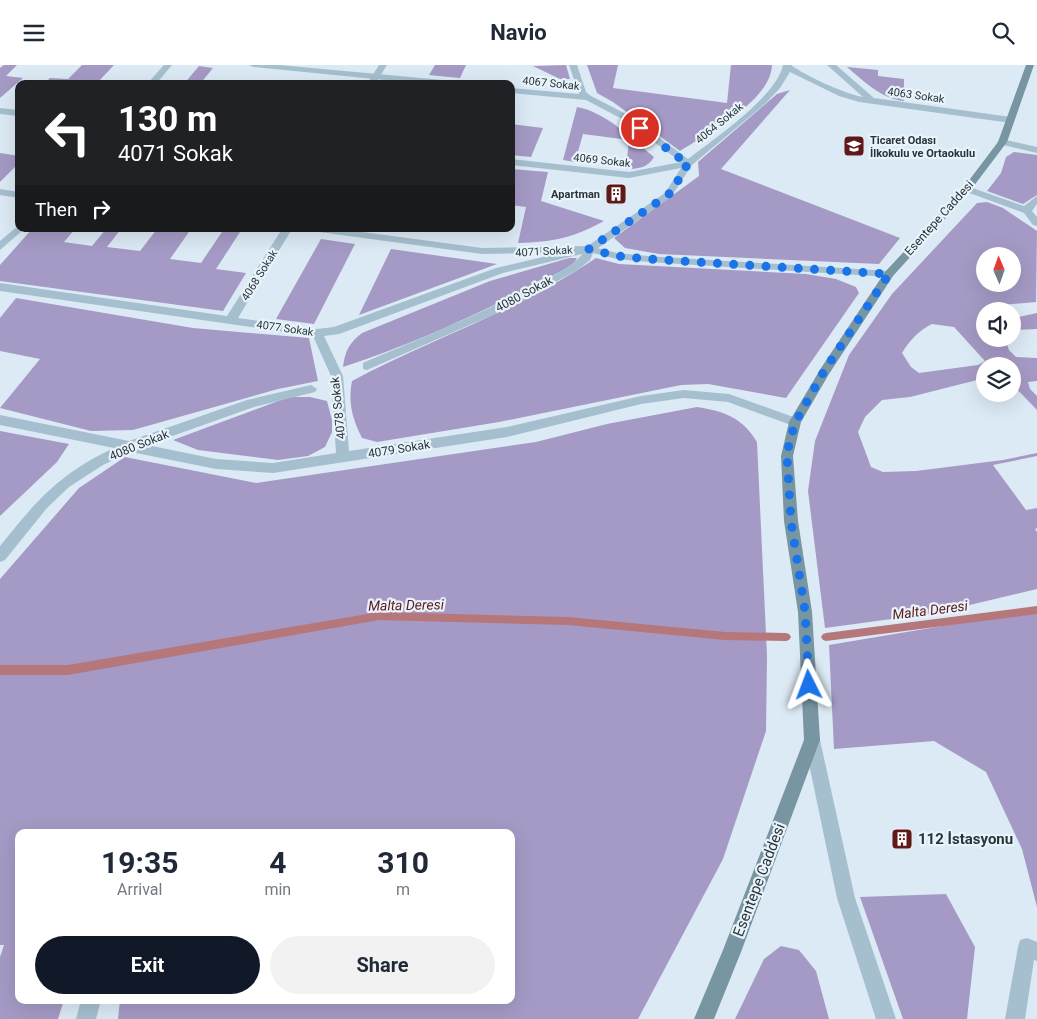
<!DOCTYPE html>
<html lang="en">
<head>
<meta charset="utf-8">
<style>
	body { margin:0; font-family:Roboto,sans-serif; background:#f2f2f3; color:#1f2937; height:100vh; display:flex; flex-direction:column; font-size:19px; white-space:nowrap }
	* { box-sizing:border-box; margin:0 }
	p { font-size:16px; color:#747a83 }
	.icon { flex:none; width:28px; height:28px; fill:none; stroke:currentColor; stroke-width:2; stroke-linecap:round; stroke-linejoin:round }
	.map { position:relative; flex:1; overflow:hidden }
	.sheet { position:absolute; left:15px; top:764px; width:500px; height:175px; display:flex; flex-direction:column; background:#fff; border-radius:10px; box-shadow:0 5px 20px #0002 }
	.sheet>* { flex:none }
	.top-card { position:absolute; left:15px; top:15px; width:500px; height:152px; border-radius:10px; box-shadow:0 5px 20px #0002; background:#202124; color:#fff; overflow:hidden }
	.needle { width:32px; rotate:358deg }
	.buttons { position:absolute; left:976px; top:182px; display:grid; gap:10px }
	.buttons a { display:grid; place-items:center; width:45px; height:45px; border-radius:50%; background:#fff; box-shadow:0 5px 20px #0002; font-size:25px }
	.pin { position:absolute; display:grid; place-items:center; width:42px; height:42px; color:#fff; margin:-21px; border:2px solid #fff; border-radius:50%; box-shadow:0 1px 5px #0007 }
	.me { position:absolute; width:55px; margin:-28px; rotate:357deg; stroke-linejoin:round; filter:drop-shadow(0 0 4px #0008) }
	.turn { display:flex; align-items:center; gap:18px; height:105px; padding:0 20px; font-size:22px }
	.turn .icon { width:65px; height:65px; stroke-width:2.5 }
	.turn b { display:block; font-size:35px; line-height:42px }
	.then { display:flex; align-items:center; height:48px; padding:0 20px; background:#0003; gap:10px; font-size:19px }
	.eta { display:flex; justify-content:space-evenly; align-items:center; height:85px; text-align:center }
	.eta b { font-size:30px; font-weight:700; line-height:35px }
	.cta { display:flex; gap:10px; margin-top:auto; padding:10px 20px }
	.cta a { flex:1; height:58px; border-radius:30px; background:#111827; color:#fff; font-size:20px; font-weight:700; line-height:58px; text-align:center }
	.cta a+a { background:#f2f2f3; color:#1f2937 }
	header { display:flex; justify-content:space-between; align-items:center; height:65px; padding:0 20px; background:#fff; font-size:22px; font-weight:700 }
	.map>svg:first-child { display:block }
	.green { fill:#a59ac5; fill-rule:evenodd }
	.lines { fill:none; stroke-linecap:round; stroke-linejoin:round }
	.stream { fill:#b5777a; fill-rule:evenodd }
	.service { fill:#a6bfce; fill-rule:evenodd }
	.minor { fill:#a6bfce; fill-rule:evenodd }
	.secondary { fill:#7796a2; fill-rule:evenodd }
	.route { stroke:#1a73e8; stroke-width:9; stroke-dasharray:0 16.2 }
	.labels { text-anchor:middle; stroke-width:4.5; stroke-linejoin:round; paint-order:stroke }
	.far-street-label { font-size:11px; fill:#28353a; stroke:#e9f3fb }
	.far-poi-label { font-size:11px; font-weight:bold; fill:#28353a; stroke:#e9f3fb; text-anchor:start }
	.street-label { font-size:12px; fill:#28353a; stroke:#e9f3fb }
	.water-label { font-size:14px; font-style:italic; fill:#60191a; stroke:#e9f3fb }
	.near-poi-label { font-size:15px; font-weight:bold; fill:#28353a; stroke:#e9f3fb; text-anchor:start }
	.near-street-label { font-size:15px; fill:#28353a; stroke:#e9f3fb }
</style>
</head>
<body>
<header><svg class="icon" aria-label="menu" viewBox="0 0 24 24"><path d="M4 6h16M4 12h16M4 18h16"/></svg>Navio<svg class="icon" aria-label="search" viewBox="0 0 24 24"><circle cx="10" cy="10" r="6"/><path d="M15 15l6 6"/></svg></header>
<div class="map">
<svg width="1037" height="954" viewBox="0 0 1037 954">
	<rect width="100%" height="100%" fill="#dceaf5"/>
	<!-- green -->
	<g class="green">
		<polygon points="4,0 17,0 6,11 23,13 0,33 0,3"/>
		<polygon points="82,0 114,0 98,17 79,15 76,19 44,19 50,13 68,14"/>
		<polygon points="435,0 466,0 460,13 429,10"/>
		<polygon points="566,0 570,14 560,14 533,1"/>
		<path d="M 587,0 L 618,0 L 613,23 L 727,38 L 731,0 L 772,0 C 771,36 707,69 680,86 L 613,37 L 597,28 Z"/>
		<polygon points="199,1 213,3 200,19 184,19"/>
		<path d="M 847,2 L 878,5 L 878,11 L 904,14 L 904,36 C 881,34 864,16 847,2 Z"/>
		<polygon points="790,25 721,104 900,173 879,199 659,189 625,183 614,173 699,111 698,97 777,29"/>
		<path d="M 577,42 C 606,47 632,74 654,92 C 648,103 637,104 626,104 L 629,75 L 583,69 L 575,97 L 563,95 Z"/>
		<polygon points="511,59 543,63 531,92 511,90"/>
		<polygon points="1014,87 1037,90 1037,130 1023,139 987,126 1001,108 1006,92"/>
		<polygon points="0,88 19,91 19,98 0,117"/>
		<path d="M 511,104 L 548,107 L 541,136 L 604,156 C 573,173 553,177 518,178 L 526,142 L 511,140 Z"/>
		<path d="M 987,137 L 1003,143 L 1037,166 L 1036,237 L 990,241 L 986,245 L 988,246 L 985,246 L 985,274 L 1005,274 L 1009,285 L 1016,292 L 1037,293 L 1037,316 L 1028,317 L 1030,324 L 1037,331 L 1037,345 L 1013,320 L 1012,301 L 985,301 L 985,313 L 910,332 L 882,335 L 865,352 L 858,367 L 871,402 L 883,407 L 916,406 L 1003,395 L 1037,388 L 1037,391 L 993,400 L 1026,445 L 1037,443 L 1037,463 L 1035,464 L 1037,467 L 1037,524 L 936,548 L 825,563 L 808,426 L 815,376 L 849,290 L 892,229 L 977,138 ZM 985,191 L 1012,191 L 1012,219 L 985,219 ZM 932,259 L 954,262 L 985,296 L 978,300 L 919,308 L 911,302 L 902,288 C 909,276 919,265 932,259 Z"/>
		<polygon points="32,164 75,164 64,177 92,181 106,164 121,164 107,182 140,186 157,164 191,164 170,194 201,198 224,164 242,164 216,204 246,208 223,246 0,216 0,200"/>
		<polygon points="321,174 355,179 314,259 276,254"/>
		<polygon points="391,184 497,199 359,250"/>
		<path d="M 569,193 L 577,193 L 573,200 C 499,239 423,276 343,302 C 345,286 349,278 362,268 L 490,216 Z"/>
		<path d="M 596,193 L 619,199 L 806,209 L 836,214 L 856,222 L 859,228 L 786,333 L 708,319 L 681,320 L 499,357 L 377,377 L 362,373 C 352,353 348,338 352,316 C 433,273 520,245 596,193 Z"/>
		<polygon points="16,233 193,263 309,273 318,316 278,324 133,365 91,366 0,343 40,294 0,286 0,253"/>
		<polygon points="1037,248 1037,264 1013,265 1013,253"/>
		<polygon points="289,332 310,332 327,336 332,355 332,367 325,382 308,391 278,395 198,385 173,375"/>
		<path d="M 697,342 C 724,346 743,353 757,377 L 767,591 L 766,666 L 723,794 L 638,954 L 118,954 L 120,935 L 511,935 L 511,768 L 19,768 L 19,935 L 64,935 L 58,954 L 0,954 L 0,892 L 4,880 L 0,880 L 0,514 L 79,423 L 125,392 L 256,418 L 536,377 L 607,359 Z"/>
		<polygon points="0,366 69,379 57,397 0,451"/>
		<polygon points="1037,545 1037,842 1022,784 986,707 934,676 834,684 829,580"/>
		<polygon points="946,829 975,882 967,954 903,954 860,832"/>
		<polygon points="781,881 799,885 816,906 829,954 735,954 764,894"/>
	</g>
	<g class="lines">
		<!-- stream -->
		<g class="stream">
			<polygon points="1037,541 1037,549 826,576 823,575 821,572 823,569 826,568"/>
			<polygon points="379,547 568,552 725,567 786,568 789,569 791,572 789,575 786,576 725,575 568,560 379,555 68,610 0,610 0,600 68,600"/>
		</g>
		<!-- service -->
		<g class="service">
			<polygon points="164,0 172,0 156,19 147,19"/>
			<polygon points="249,0 279,0 454,16 458,19 425,19 253,2"/>
			<path d="M 569,0 L 577,0 L 586,27 L 591,31 L 630,51 L 688,94 C 714,74 777,31 783,0 L 791,0 C 804,10 845,29 863,32 L 827,0 L 836,0 L 874,33 L 1011,52 L 1015,55 L 1011,58 L 859,37 L 839,31 L 790,7 L 780,23 L 766,38 L 692,100 L 671,132 L 594,186 L 590,195 L 579,204 L 515,240 L 367,305 L 363,304 L 363,298 C 398,283 569,213 582,189 L 503,208 L 339,269 L 324,271 L 343,311 L 349,386 L 507,362 L 641,331 L 684,325 L 729,329 L 799,354 L 801,357 L 799,360 L 791,360 L 728,337 L 684,333 L 641,339 L 507,372 L 273,408 L 216,404 L 131,387 L 103,400 L 69,422 L 47,443 L 5,495 L 0,497 L 0,481 C 36,436 60,408 114,383 L 0,360 L 0,350 L 129,376 L 247,335 L 311,320 L 317,324 L 315,327 L 254,342 L 147,380 L 216,394 L 273,398 L 336,388 L 331,311 L 313,271 L 0,226 L 0,218 L 227,251 L 282,164 L 292,164 L 238,253 L 317,264 L 334,262 L 496,203 L 586,182 L 665,128 L 681,103 L 629,113 L 511,100 L 511,94 L 629,107 L 681,97 L 624,55 L 586,35 L 511,28 L 511,23 L 579,29 Z"/>
			<polygon points="0,43 19,45 19,51 0,49"/>
			<polygon points="1002,74 1037,82 1037,88 999,79 997,77"/>
			<polygon points="967,121 1024,141 1037,131 1037,139 1032,146 1037,152 1037,161 1033,160 1024,148 964,126 964,122"/>
			<polygon points="19,160 19,164 24,164 23,165 0,185 0,176"/>
			<polygon points="1027,873 1037,877 1037,896 1034,895 1025,954 1005,954 1018,882 1020,875"/>
			<polygon points="81,935 101,935 96,954 76,954"/>
		</g>
		<!-- minor -->
		<g class="minor">
			<polygon points="379,0 387,0 375,19 367,19"/>
			<polygon points="0,124 19,127 19,133 0,130"/>
			<polygon points="314,164 340,164 482,183 589,181 617,188 648,191 889,206 894,209 889,212 648,197 617,194 589,187 482,189 319,167"/>
			<polygon points="812,667 818,669 820,675 855,833 896,954 876,954 837,833 804,675 806,669"/>
		</g>
		<!-- secondary -->
		<polygon class="secondary" points="1026,0 1034,0 1007,77 970,126 893,211 829,309 801,357 793,391 798,456 812,547 820,675 741,887 714,954 694,954 723,885 804,675 798,547 784,456 781,391 789,357 821,303 885,207 964,122 998,77"/>
	</g>
	<g class="lines">
		<!-- route -->
		<path class="route" d="M 640,63 L 678,92 L 689,98 C 680,108 678,120 668,130 L 589,184 L 617,191 L 648,194 L 889,209 L 824,306 L 795,358 L 789,379 L 787,391 L 791,456 L 805,546 L 809,620"/>
	</g>
	<!-- icons -->
	<defs>
		<g id="school-square" transform="scale(1.125)"><rect x="-9" y="-9" width="18" height="18" rx="4" fill="#60191a" stroke="#e9f3fb"/><path d="M0-5L7-2L0 1L-7-2ZM-4 1L0 2.5L4 1V4Q0 6-4 4Z" fill="#fff"/></g>
		<g id="building-square" transform="scale(1.125)"><rect x="-9" y="-9" width="18" height="18" rx="4" fill="#60191a" stroke="#e9f3fb"/><path d="M-4-6H4V6H1V3H-1V6H-4ZM-2.5-4.3h1.7v1.8h-1.7ZM.8-4.3h1.7v1.8H.8ZM-2.5-1h1.7V.8h-1.7ZM.8-1h1.7V.8H.8Z" fill="#fff"/></g>
	</defs>
	<g fill-rule="evenodd">
		<use href="#school-square" x="854" y="81"/>
		<use href="#building-square" x="616" y="129"/>
		<use href="#building-square" x="902" y="774"/>
	</g>
	<g class="labels">
		<!-- far-street labels -->
		<g class="far-street-label">
			<text transform="translate(551 18) rotate(6)" y="4">4067 Sokak</text>
			<text transform="translate(916 30) rotate(8)" y="4">4063 Sokak</text>
			<text transform="translate(719 58) rotate(-39)" y="4">4064 Sokak</text>
			<text transform="translate(602 95) rotate(6)" y="4">4069 Sokak</text>
			<text transform="translate(544 186) rotate(-3)" y="4">4071 Sokak</text>
			<text transform="translate(259 210) rotate(-58)" y="4">4068 Sokak</text>
			<text transform="translate(285 263) rotate(8)" y="4">4077 Sokak</text>
		</g>
		<!-- far-poi labels -->
		<g class="far-poi-label">
			<text x="870" y="79">Ticaret Odası<tspan x="870" dy="13">İlkokulu ve Ortaokulu</tspan></text>
			<text x="600" y="133" text-anchor="end">Apartman</text>
		</g>
		<!-- street labels -->
		<g class="street-label">
			<text transform="translate(939 153) rotate(-48)" y="4">Esentepe Caddesi</text>
			<text transform="translate(524 229) rotate(-28)" y="4">4080 Sokak</text>
			<text transform="translate(338 343) rotate(-96)" y="4">4078 Sokak</text>
			<text transform="translate(139 380) rotate(-22)" y="4">4080 Sokak</text>
			<text transform="translate(399 384) rotate(-9)" y="4">4079 Sokak</text>
		</g>
		<!-- water labels -->
		<g class="water-label">
			<text transform="translate(406 540) rotate(-1)" y="5">Malta Deresi</text>
			<text transform="translate(930 545) rotate(-7)" y="5">Malta Deresi</text>
		</g>
		<!-- near-poi labels -->
		<g class="near-poi-label">
			<text x="918" y="779">112 İstasyonu</text>
		</g>
		<!-- near-street labels -->
		<g class="near-street-label">
			<text transform="translate(759 815) rotate(-69)" y="5">Esentepe Caddesi</text>
		</g>
	</g>
</svg>
<div class="buttons">
<a><svg class="needle" viewBox="-14 -14 28 28"><path d="M0-13l5 13h-10z" fill="#e53935"/><path d="M0 13l5-13h-10z" fill="#747a83"/></svg></a>
<a><svg class="icon" aria-label="sound" viewBox="0 0 24 24"><path d="M4 9h4l5-4v14l-5-4H4zM17 9q2 3 0 6"/></svg></a>
<a><svg class="icon" aria-label="layers" viewBox="0 0 24 24"><path d="M12 4l9 5-9 5-9-5zM3 14l9 5 9-5"/></svg></a>
</div>
<div class="pin" style="left:640px;top:63px;background:#d93025"><svg class="icon" aria-label="arrive" viewBox="0 0 24 24"><path d="M6 21V4h12l-3 4 3 4H6"/></svg></div>
<svg class="me" style="left:809px;top:620px" viewBox="-20 -20 40 40"><path d="M0-17L14 15 0 8-14 15z" fill="#1a73e8" stroke="#fff" stroke-width="4"/></svg>
<div class="top-card">
<div class="turn"><svg class="icon" aria-label="left" viewBox="0 0 24 24"><path d="M17 20v-9H6M10 6l-5 5 5 5"/></svg><div><b>130 m</b>4071 Sokak</div></div>
<div class="then">Then<svg class="icon" aria-label="right" viewBox="0 0 24 24"><path d="M7 20v-9h11M14 6l5 5-5 5"/></svg></div>
</div>
<section class="sheet">
<div class="eta">
<div><b>19:35</b><p>Arrival</p></div>
<div><b>4</b><p>min</p></div>
<div><b>310</b><p>m</p></div>
</div>
<div class="cta"><a>Exit</a><a>Share</a></div>
</section>
</div>
</body>
</html>
